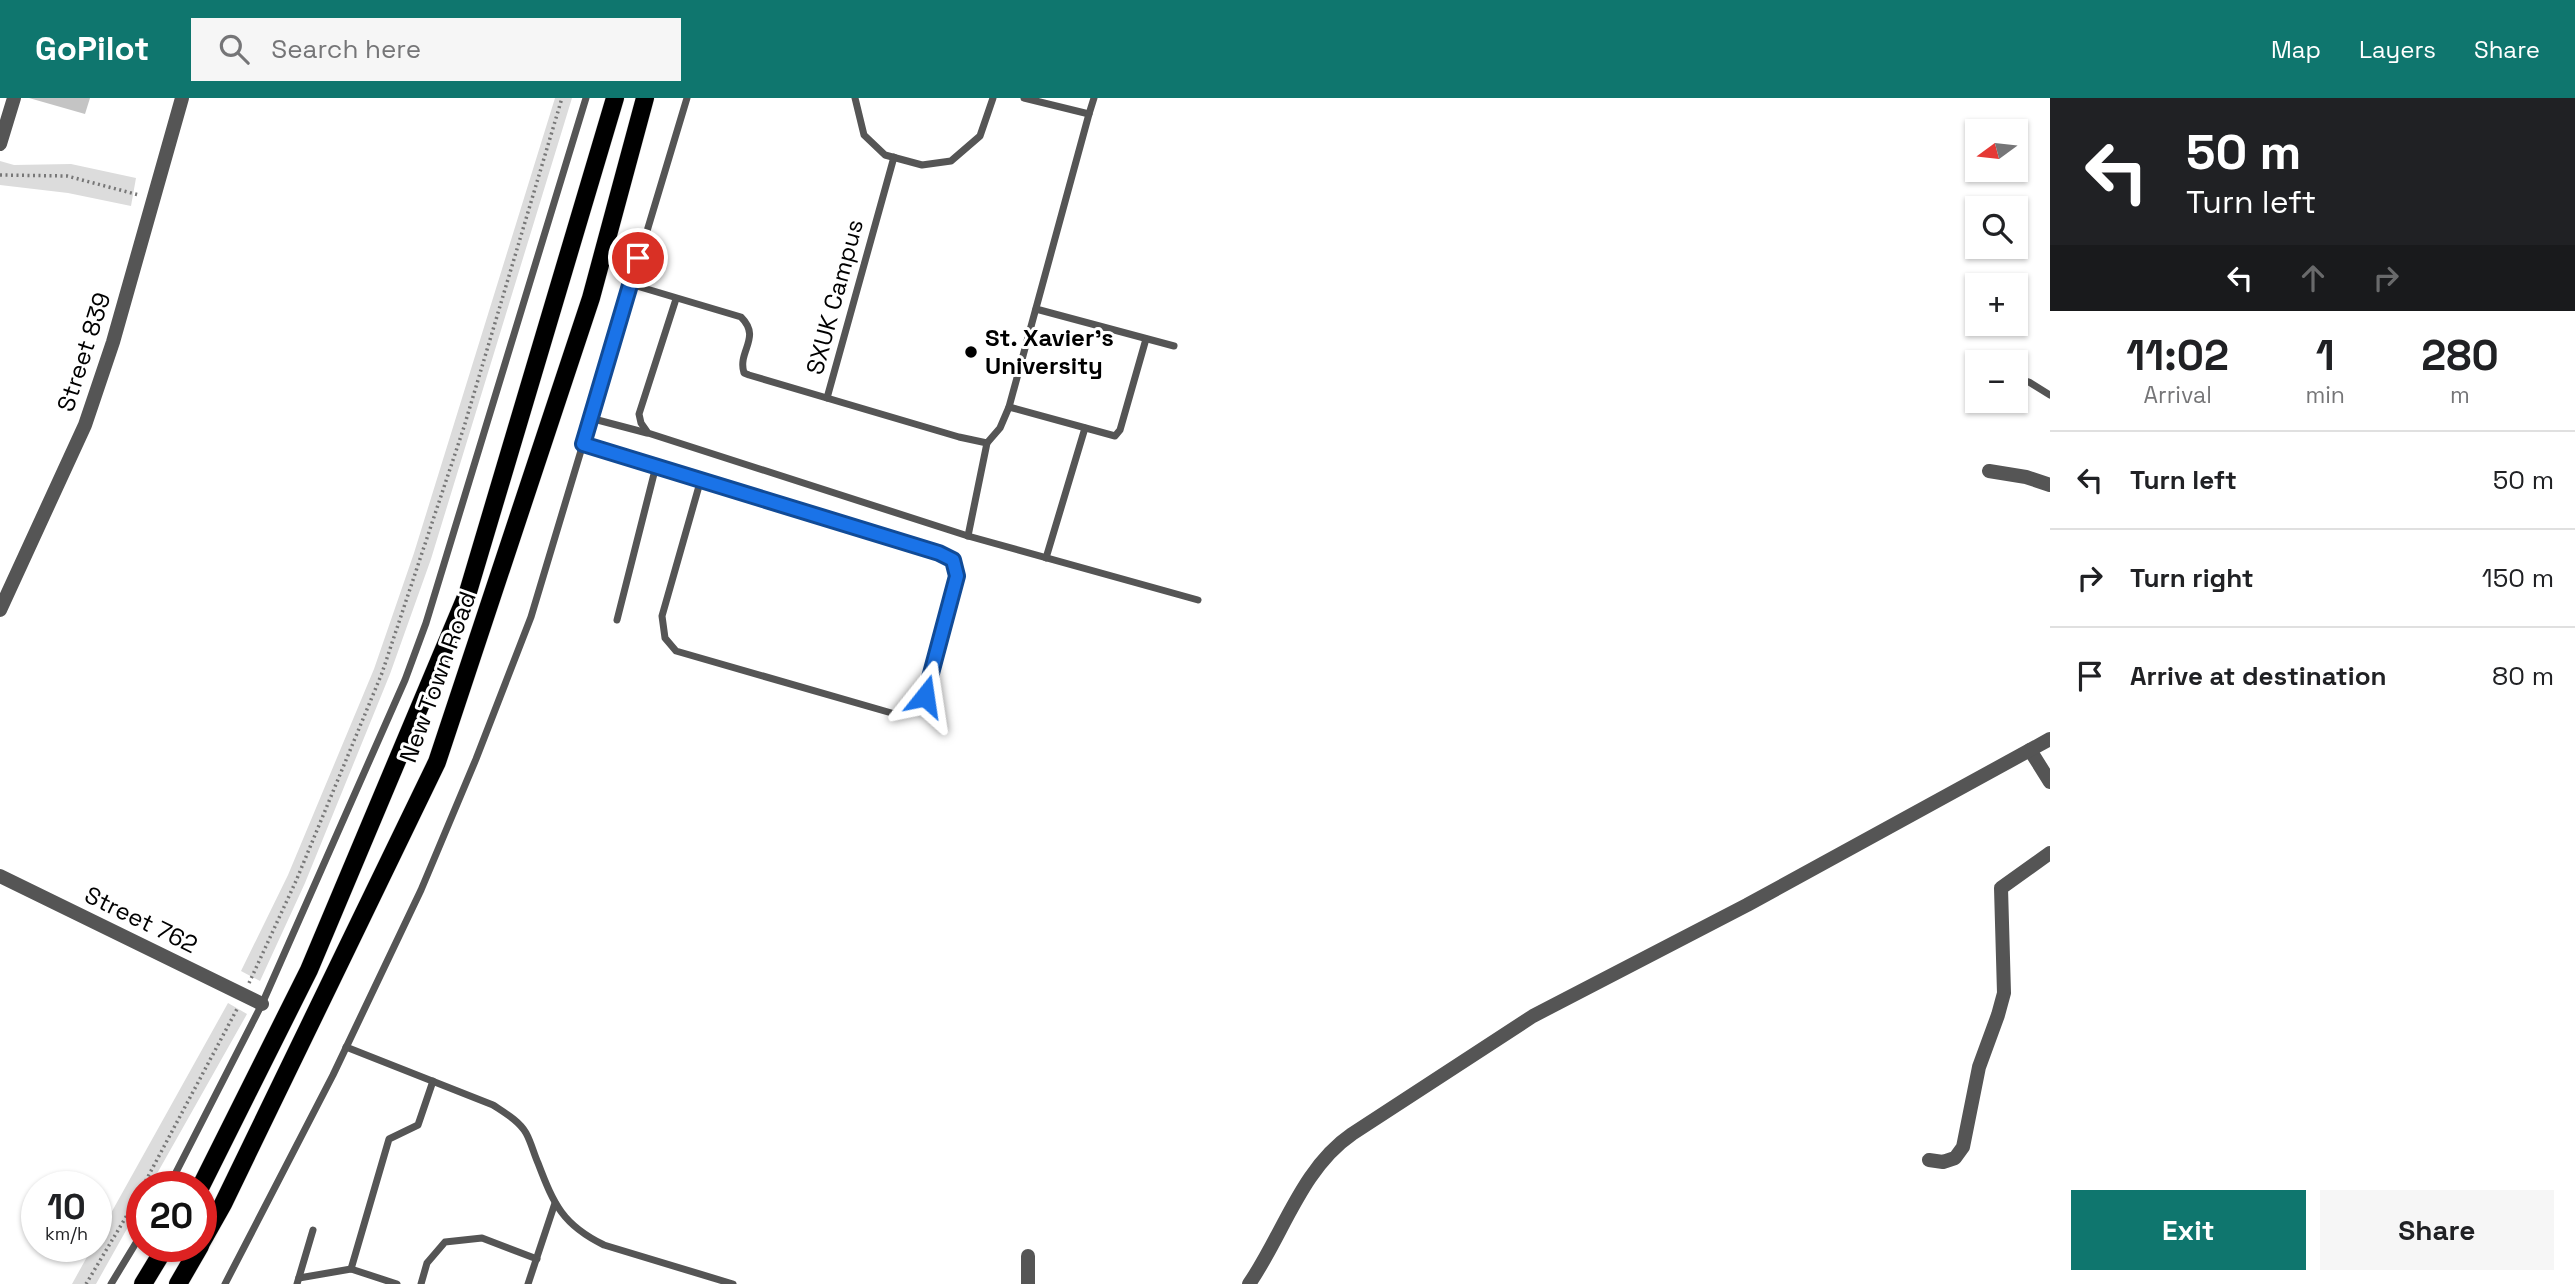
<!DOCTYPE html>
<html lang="en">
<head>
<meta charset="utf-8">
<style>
	body { margin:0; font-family:"Space Grotesk",sans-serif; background:#f6f6f6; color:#202124; height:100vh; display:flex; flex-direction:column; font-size:26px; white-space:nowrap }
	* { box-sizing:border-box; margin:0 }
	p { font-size:23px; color:#757577 }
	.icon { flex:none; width:38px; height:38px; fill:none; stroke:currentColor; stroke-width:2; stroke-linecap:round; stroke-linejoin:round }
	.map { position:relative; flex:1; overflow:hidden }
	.sheet { display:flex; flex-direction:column; background:#fff; width:525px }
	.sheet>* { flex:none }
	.top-card { background:#202124; color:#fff; overflow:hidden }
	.needle { width:46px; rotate:255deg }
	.tools { position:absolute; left:1965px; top:21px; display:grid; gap:14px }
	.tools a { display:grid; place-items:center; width:63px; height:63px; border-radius:0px; background:#fff; box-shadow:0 2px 5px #0004; font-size:35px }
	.speed { position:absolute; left:21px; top:1073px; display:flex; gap:14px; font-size:35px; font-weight:700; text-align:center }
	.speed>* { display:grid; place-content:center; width:91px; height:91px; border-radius:50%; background:#fff; box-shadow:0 2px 5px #0004; line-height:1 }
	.speed small { font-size:18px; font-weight:400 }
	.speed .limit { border:10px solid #d22; background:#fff; color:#111 }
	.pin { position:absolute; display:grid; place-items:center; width:60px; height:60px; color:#fff; margin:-30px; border:4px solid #fff; border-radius:50%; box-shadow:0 2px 7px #0007 }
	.me { position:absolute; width:77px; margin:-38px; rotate:15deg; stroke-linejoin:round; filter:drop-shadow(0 0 5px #0008) }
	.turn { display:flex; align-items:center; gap:24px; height:147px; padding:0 21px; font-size:32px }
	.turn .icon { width:91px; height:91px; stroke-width:2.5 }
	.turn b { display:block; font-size:49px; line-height:60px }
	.lanes { display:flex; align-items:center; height:66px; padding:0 21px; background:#0003; justify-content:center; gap:35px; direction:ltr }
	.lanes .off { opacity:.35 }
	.eta { display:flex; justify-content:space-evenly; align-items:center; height:119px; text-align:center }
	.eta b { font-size:42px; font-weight:600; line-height:49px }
	.action { display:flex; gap:14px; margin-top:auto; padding:14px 21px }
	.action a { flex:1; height:80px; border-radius:0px; background:#0f766e; color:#fff; font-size:28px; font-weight:600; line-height:80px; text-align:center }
	.action a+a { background:#f6f6f6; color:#202124 }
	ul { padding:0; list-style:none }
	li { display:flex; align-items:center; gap:21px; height:98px; padding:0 21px; border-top:2px solid #e0e0e0 }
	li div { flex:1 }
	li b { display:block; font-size:26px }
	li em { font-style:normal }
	header { display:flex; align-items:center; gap:42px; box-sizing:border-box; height:98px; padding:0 35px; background:#0f766e; color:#fff }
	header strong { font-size:33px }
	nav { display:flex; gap:38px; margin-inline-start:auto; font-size:24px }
	.search { width:490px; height:63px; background:#f6f6f6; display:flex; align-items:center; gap:18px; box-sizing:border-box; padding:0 24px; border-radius:0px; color:#757577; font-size:26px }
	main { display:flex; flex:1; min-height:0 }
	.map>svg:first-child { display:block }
	.green { fill:#dcdcdc }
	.building { fill:#c4c4c4 }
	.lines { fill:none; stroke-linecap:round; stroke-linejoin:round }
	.primary-casing { stroke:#dbdbdb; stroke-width:19 }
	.path { stroke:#777; stroke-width:3.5; stroke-dasharray:2 3.5; stroke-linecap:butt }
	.lane { stroke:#555; stroke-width:7 }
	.street { stroke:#555; stroke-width:14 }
	.primary { stroke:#000; stroke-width:18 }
	.route-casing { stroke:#114b97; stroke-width:18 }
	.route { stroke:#1a73e8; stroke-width:12 }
	.poi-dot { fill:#000; stroke:#fff; stroke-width:2.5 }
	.labels { text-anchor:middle; stroke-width:6; stroke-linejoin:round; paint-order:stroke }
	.street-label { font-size:24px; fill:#000; stroke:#fff }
	.poi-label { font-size:24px; font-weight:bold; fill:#000; stroke:#fff; text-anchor:start }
</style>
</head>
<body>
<header>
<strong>GoPilot</strong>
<div class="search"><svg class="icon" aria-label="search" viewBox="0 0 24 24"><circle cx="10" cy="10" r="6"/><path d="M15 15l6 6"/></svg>Search here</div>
<nav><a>Map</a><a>Layers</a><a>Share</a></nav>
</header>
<main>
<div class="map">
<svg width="2050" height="1186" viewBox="0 0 2050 1186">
	<rect width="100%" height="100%" fill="#fff"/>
	<!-- green -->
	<g class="green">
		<polygon points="555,0 572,0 431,461 390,576 305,785 260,883 241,873 288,777 374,571 414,455"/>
		<polygon points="0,63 14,67 71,66 136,80 131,108 68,95 0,87"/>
		<polygon points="228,905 247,916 150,1088 142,1088 142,1104 96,1186 72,1186 93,1148 96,1148 96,1142"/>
	</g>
	<!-- building -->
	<polygon class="building" points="29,0 90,0 85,16"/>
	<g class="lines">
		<!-- primary casing -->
		<g class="primary-casing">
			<g id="primary">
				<polyline points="201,1088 309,872 468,494 615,0"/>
				<polyline points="201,1145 223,1106 437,664 591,200 645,0"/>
				<polyline points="143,1186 166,1148"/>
				<polyline points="178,1186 200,1148"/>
			</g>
		</g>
		<!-- path -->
		<g class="path">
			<polyline points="0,77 67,78 139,97"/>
			<polyline points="249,885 296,783 382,575 464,329 562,0"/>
			<polyline points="143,1088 237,911"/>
			<polyline points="86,1186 142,1092"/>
		</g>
		<!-- lane -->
		<g class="lane">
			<polyline points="855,0 864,37 885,57 922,67 951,63 980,38 993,0"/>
			<polyline points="1024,0 1089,16 1094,0"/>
			<path d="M 630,186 L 741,219 C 762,240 737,253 744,275 L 749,277 L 959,339 L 987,345 L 1000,330 L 1009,309 L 1089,16"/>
			<polyline points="676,201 639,316 641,325 648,335 968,438 1198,502"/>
			<polyline points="1036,211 1174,248"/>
			<polyline points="2016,280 2029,284 2050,297"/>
			<polyline points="827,300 894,59"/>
			<polyline points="1009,309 1115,338 1120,332 1146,241"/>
			<polyline points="590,320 647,335"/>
			<polyline points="583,346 939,455 953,462 957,478 925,598 913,612 895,616 676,553 665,540 662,518 701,381"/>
			<polyline points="968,438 987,345"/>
			<polyline points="1046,460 1085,330"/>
			<polyline points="617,522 656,368"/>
			<path d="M 346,949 L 493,1007 C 505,1015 519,1023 526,1035 C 531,1044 534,1056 538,1065 C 554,1107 563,1127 604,1147 L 733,1186"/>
			<polyline points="169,1088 262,906 405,582 426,525 586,0"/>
			<polyline points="351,1171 389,1041 418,1027 433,983"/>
			<polyline points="299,1180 351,1171 397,1186"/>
			<polyline points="111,1186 142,1135"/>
			<polyline points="225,1186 333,977 421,792 476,661 531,519 687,0"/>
			<polyline points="297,1186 313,1132"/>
			<polyline points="421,1186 427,1165 445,1144 482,1140 537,1161"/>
			<polyline points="528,1186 555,1105"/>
		</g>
		<!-- street -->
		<g class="street">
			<polyline points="0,46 14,0"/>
			<polyline points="1989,373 2026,379 2050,387"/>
			<polyline points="0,512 85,327 113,244 182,0"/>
			<polyline points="2030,652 2050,684"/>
			<polyline points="0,778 262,906"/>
			<polyline points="1929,1062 1943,1064 1955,1060 1963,1049 1979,969 1998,917 2004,895 2001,790 2050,755"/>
			<polyline points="1028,1186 1028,1158"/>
			<path d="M 1249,1186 C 1283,1137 1301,1071 1352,1036 L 1533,918 L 1747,807 L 2050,641"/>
		</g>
		<!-- primary -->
		<use href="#primary" class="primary"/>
	</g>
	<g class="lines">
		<!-- route casing -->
		<g class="route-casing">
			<polyline id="route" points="638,160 583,346 939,455 953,462 957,478 925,598"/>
		</g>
		<!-- route -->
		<use href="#route" class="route"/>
	</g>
	<!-- markers -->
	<circle class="poi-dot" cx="971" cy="254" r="7"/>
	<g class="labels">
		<!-- street labels -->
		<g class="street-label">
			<text transform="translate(835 199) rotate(-75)" y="8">SXUK Campus</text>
			<text transform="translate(84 254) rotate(-72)" y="8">Street 839</text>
			<text transform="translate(438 579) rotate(-70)" y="8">New Town Road</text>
			<text transform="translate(141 822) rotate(26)" y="8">Street 762</text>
		</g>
		<!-- poi labels -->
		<g class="poi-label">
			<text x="985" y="248">St. Xavier's<tspan x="985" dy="28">University</tspan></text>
		</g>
	</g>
</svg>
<div class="tools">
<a><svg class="needle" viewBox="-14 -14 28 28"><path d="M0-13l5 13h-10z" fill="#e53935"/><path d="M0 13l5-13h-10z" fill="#757577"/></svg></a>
<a><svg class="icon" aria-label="search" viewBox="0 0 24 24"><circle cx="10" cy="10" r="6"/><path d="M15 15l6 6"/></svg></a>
<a>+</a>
<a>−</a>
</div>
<div class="speed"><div>10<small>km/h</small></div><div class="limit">20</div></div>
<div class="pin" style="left:638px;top:160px;background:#d93025"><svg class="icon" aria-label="arrive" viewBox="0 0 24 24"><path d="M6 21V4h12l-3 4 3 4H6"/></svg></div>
<svg class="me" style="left:925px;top:598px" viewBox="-20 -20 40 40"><path d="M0-17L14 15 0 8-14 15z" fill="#1a73e8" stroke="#fff" stroke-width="4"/></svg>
</div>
<section class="sheet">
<div class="top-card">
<div class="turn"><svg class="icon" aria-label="left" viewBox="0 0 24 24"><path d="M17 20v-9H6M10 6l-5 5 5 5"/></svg><div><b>50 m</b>Turn left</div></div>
<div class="lanes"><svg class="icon" aria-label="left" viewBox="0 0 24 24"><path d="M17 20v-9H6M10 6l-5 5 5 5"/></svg><svg class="icon off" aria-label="ahead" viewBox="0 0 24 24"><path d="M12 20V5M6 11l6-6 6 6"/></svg><svg class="icon off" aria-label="right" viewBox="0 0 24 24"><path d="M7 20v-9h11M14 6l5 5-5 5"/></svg></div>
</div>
<div class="eta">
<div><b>11:02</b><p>Arrival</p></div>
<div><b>1</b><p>min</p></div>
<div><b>280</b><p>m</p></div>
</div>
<ul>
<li><svg class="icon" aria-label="left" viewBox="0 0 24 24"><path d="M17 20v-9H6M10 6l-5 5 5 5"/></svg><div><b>Turn left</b></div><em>50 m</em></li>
<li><svg class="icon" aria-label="right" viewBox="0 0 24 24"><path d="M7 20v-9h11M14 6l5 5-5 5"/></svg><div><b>Turn right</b></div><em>150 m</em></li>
<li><svg class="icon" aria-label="arrive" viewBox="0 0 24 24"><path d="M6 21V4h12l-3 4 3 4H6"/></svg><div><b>Arrive at destination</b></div><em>80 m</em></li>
</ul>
<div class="action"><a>Exit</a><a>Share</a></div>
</section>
</main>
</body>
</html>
